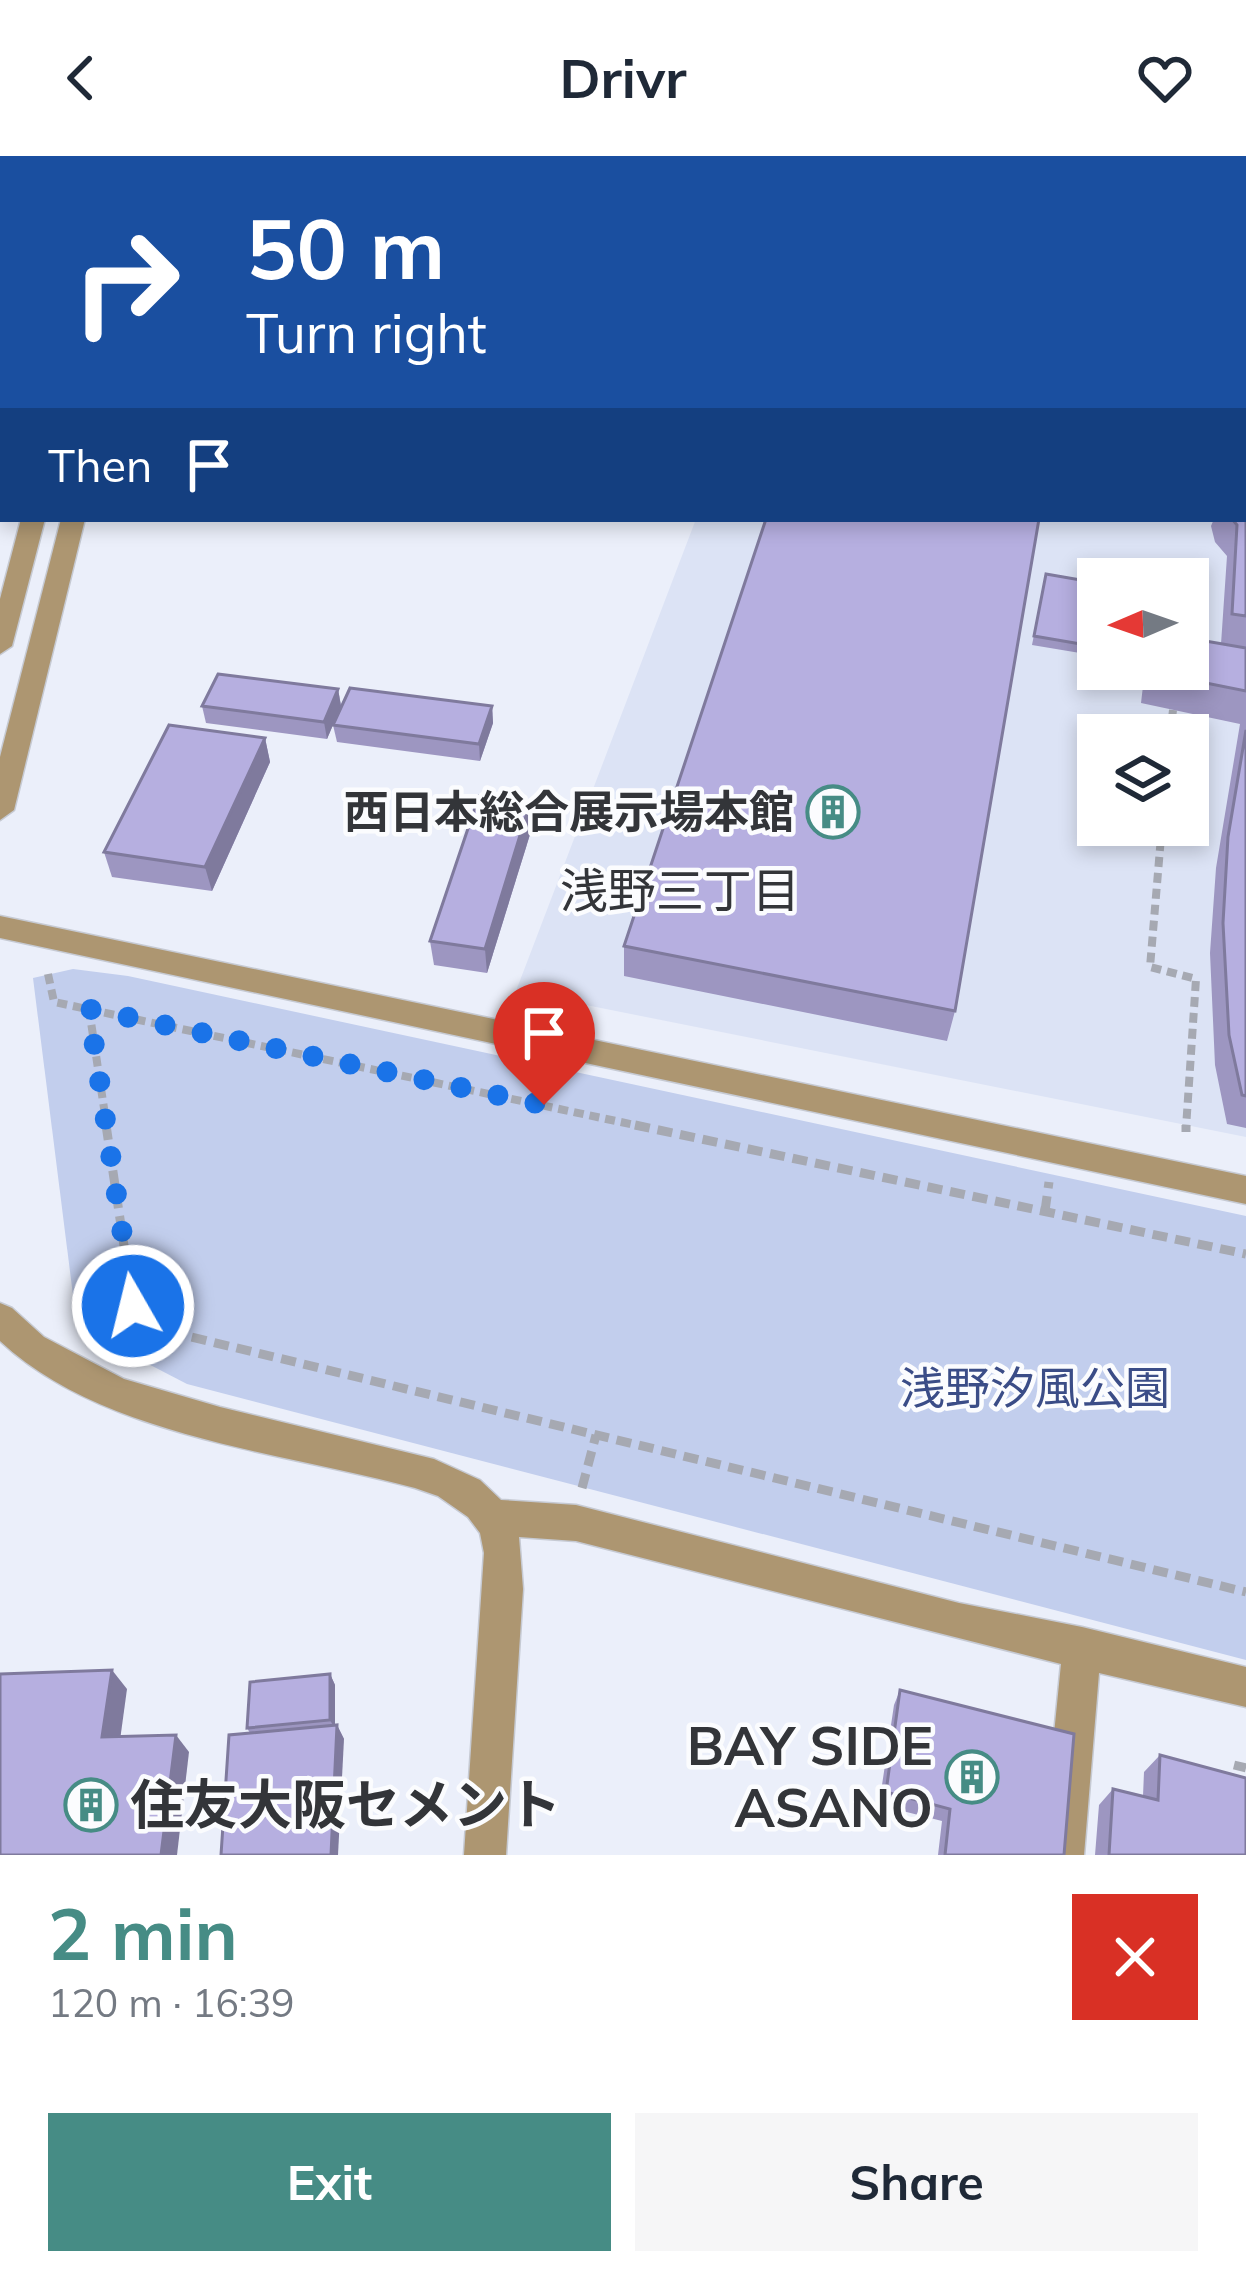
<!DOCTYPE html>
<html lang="en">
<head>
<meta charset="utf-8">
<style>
	body { margin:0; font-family:Mulish,"Noto Sans JP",sans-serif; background:#f6f6f7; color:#1f2937; height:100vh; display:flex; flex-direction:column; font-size:45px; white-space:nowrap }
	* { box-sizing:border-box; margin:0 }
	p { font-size:39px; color:#747a83 }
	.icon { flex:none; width:66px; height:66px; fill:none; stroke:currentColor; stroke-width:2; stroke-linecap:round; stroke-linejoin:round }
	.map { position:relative; height:1699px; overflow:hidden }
	.panel { display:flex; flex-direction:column; background:#fff; flex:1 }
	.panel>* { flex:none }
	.hud { position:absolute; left:0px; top:0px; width:1248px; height:366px; box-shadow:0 6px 18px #0003; background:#1a4fa0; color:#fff; overflow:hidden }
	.needle { width:78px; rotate:268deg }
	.fabs { position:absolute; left:1077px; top:402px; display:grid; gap:24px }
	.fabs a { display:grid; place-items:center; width:132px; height:132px; border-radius:0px; background:#fff; box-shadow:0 6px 18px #0003; font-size:60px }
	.pin { position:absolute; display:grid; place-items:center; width:102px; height:102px; color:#fff; margin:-123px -51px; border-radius:50% 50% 50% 0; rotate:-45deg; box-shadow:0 0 12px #0007 }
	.pin .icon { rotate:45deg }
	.me { position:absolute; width:132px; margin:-66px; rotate:352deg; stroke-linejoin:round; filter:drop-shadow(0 0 9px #0008) }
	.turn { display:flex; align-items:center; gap:42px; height:252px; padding:0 48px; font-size:54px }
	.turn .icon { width:156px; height:156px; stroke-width:2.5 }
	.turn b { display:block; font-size:84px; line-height:102px }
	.then { display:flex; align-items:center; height:114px; padding:0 48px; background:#0003; gap:24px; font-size:45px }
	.round { display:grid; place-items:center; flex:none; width:126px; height:126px; border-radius:0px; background:#f6f6f7 }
	.head { display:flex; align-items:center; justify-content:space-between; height:204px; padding:0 48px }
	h1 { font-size:72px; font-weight:700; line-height:90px; color:#468c85 }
	.button { display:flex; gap:24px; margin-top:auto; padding:24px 48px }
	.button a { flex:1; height:138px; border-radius:0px; background:#468c85; color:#fff; font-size:48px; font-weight:700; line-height:138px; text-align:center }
	.button a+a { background:#f6f6f7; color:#1f2937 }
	header { display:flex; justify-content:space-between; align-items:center; height:156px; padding:0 48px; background:#fff; font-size:54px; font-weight:700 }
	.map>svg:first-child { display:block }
	.built { fill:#dce3f5; fill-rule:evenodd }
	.green { fill:#c2ceed }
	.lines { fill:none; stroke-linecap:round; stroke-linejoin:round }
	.minor-casing { stroke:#c6cad3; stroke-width:3 }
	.path-far1 { stroke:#a6a9b2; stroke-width:8; stroke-dasharray:10 6; stroke-linecap:butt }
	.path { stroke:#a6a9b2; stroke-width:9; stroke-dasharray:15 8; stroke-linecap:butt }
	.minor { fill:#ad9671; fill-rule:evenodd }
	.wall { fill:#9d96c1 }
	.shaded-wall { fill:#7f7a9d }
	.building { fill:#b6afe0; stroke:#7f7a9d; stroke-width:3 }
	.route { stroke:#1a73e8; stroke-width:21; stroke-dasharray:0 37.8 }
	.labels { text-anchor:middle; stroke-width:9; stroke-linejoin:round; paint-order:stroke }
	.poi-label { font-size:45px; font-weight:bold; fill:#333539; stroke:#fbfcfe; text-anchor:end }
	.park-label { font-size:45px; fill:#3b4d87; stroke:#fbfcfe }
	.neighbourhood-label { font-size:48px; fill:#333539; stroke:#fbfcfe }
	.near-poi-label { font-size:54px; font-weight:bold; fill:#333539; stroke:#fbfcfe; text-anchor:end }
</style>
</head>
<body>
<header><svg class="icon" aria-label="back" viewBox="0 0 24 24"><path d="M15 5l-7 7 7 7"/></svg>Drivr<svg class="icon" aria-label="heart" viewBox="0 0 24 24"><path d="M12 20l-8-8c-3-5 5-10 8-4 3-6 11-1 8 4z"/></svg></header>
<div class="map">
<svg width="1246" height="1699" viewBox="0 0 1246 1699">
	<rect width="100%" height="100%" fill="#ebeffa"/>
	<!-- built -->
	<path class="built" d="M 1246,242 L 1246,981 L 516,835 L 696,363 L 1245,363 ZM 1098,423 L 1188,423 L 1188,513 L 1098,513 ZM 1098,579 L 1188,579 L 1188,669 L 1098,669 Z"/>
	<!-- green -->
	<polygon class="green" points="73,813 128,820 1246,1060 1246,1504 187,1228 77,1171 33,822"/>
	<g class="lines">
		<!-- minor casing -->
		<g class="minor-casing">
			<g id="minor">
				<rect x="0" y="205" width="3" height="12"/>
				<rect x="1245" y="205" width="1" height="12"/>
				<polygon points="21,363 45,363 12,490 0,498 0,443"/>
				<polygon points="61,363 85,363 14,654 0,664 0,601"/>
				<polygon points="0,760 1246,1020 1246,1048 0,782"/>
				<path d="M 0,1147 L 12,1152 L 44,1181 L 124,1223 L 220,1251 L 434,1303 L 480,1324 L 501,1344 L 576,1349 L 959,1447 L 1082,1471 L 1246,1511 L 1246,1551 L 1099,1517 L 1084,1699 L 1042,1699 L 1061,1508 L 576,1385 L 519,1381 L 523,1433 L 506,1699 L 464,1699 L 484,1397 L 480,1377 L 468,1361 L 438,1340 L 415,1332 C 284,1296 102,1281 0,1185 Z"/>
			</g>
		</g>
		<!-- path-far1 -->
		<g class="path-far1">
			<polyline points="1170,579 1173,554"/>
			<polyline points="1162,669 1150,811 1196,823 1186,972"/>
			<polyline points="48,818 54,846 649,972"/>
			<polyline points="89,853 107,972"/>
		</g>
		<!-- path -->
		<g class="path">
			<polyline points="106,969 133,1150 150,1171 1246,1436"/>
			<polyline points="635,969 1246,1098"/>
			<polyline points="1186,976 1186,969"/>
			<polyline points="1045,1055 1049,1026"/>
			<polyline points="582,1332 596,1279"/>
			<polyline points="1234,1609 1246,1612"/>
		</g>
		<!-- minor -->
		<use href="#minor" class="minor"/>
	</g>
	<!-- wall -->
	<g class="wall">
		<polygon points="230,0 615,0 628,3 230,3"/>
		<polygon points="1246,311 1246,972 1227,968 1215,909 1210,797 1216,712 1240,568 1141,547 1145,513 1188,513 1221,488 1227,400 1215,386 1211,370 1214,363 1245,363"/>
		<polygon points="1046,418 1098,427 1098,500 1032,489"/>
		<polygon points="338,533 341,550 327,583 206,567 202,550"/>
		<polygon points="492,550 493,567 480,605 337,586 333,569"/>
		<polygon points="265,582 270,606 212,735 112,721 104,696"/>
		<polygon points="532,672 487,817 434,809 430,785"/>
		<polygon points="624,790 955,855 947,885 624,820"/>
		<polygon points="330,1518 335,1529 335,1569 337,1569 344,1583 250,1577 247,1572"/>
		<polygon points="900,1534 1064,1699 938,1699 942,1665 879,1649 894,1549"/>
		<polygon points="1160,1599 1246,1699 1095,1699 1099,1649 1113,1633 1143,1640 1144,1616"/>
	</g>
	<!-- shaded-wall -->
	<g class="shaded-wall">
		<polygon points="827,0 849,0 846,3 824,3"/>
		<polygon points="338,533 341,550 327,583 324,566"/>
		<polygon points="492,550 493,567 480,605 479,588"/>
		<polygon points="265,582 270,606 212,735 205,711"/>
		<polygon points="530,647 532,672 487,817 485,793"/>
		<polygon points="112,1514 127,1533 118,1599 102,1581"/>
		<polygon points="330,1518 335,1529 335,1573 330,1564"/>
		<polygon points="337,1569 344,1583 338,1699 331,1699"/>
		<polygon points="176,1579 189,1596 177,1699 161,1699"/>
	</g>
	<!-- building -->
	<g class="building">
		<polygon points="322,0 615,0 628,3 334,3"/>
		<polygon points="704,0 827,0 824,3 701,3"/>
		<polygon points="895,0 1246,0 1246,55 1245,57 1245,3 894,3"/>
		<rect x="1245" y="64" width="1" height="66"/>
		<polygon points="1246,311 1246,460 1232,458 1237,369 1232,363 1245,363"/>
		<polygon points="766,363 1039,363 955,855 624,790"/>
		<polygon points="1046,418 1098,427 1098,491 1034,480"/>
		<polygon points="1188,482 1246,492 1246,535 1151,516 1152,513 1188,513"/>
		<polygon points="218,518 338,533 324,566 202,550"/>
		<polygon points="350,532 492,550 479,588 333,569"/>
		<polygon points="169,569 265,582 205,711 104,696"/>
		<polygon points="1246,574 1246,940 1242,939 1229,879 1223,767 1228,681"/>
		<polygon points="479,640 530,647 485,793 430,785"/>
		<polygon points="112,1514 102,1581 176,1579 161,1699 0,1699 0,1518"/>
		<polygon points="330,1518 330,1564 247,1572 250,1526"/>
		<polygon points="900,1534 1074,1578 1064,1699 945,1699 950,1653 886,1636"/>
		<polygon points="337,1569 331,1699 221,1699 229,1579"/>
		<polygon points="1160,1599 1246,1622 1246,1699 1109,1699 1113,1633 1158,1644"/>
	</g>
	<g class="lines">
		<!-- route -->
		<polyline class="route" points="133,1150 89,853 544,949"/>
	</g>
	<!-- icons -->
	<defs>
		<g id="building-ring" transform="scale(2.7)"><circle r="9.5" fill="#fbfcfe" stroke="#468c85" stroke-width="1.5"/><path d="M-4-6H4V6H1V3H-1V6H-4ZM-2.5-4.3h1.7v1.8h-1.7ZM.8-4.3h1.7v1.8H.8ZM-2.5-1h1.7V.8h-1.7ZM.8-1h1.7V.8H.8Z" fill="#468c85"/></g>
	</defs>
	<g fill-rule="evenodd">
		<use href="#building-ring" x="833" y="656"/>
		<use href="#building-ring" x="972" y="1621"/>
		<use href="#building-ring" x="91" y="1649"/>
	</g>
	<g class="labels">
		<!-- poi labels -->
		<g class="poi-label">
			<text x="794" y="672">西日本総合展示場本館</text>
		</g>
		<!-- park labels -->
		<g class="park-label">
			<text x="1035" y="1248">浅野汐風公園</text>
		</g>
		<!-- neighbourhood labels -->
		<g class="neighbourhood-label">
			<text x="680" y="752">浅野三丁目</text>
		</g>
		<!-- near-poi labels -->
		<g class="near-poi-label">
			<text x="933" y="1609">BAY SIDE<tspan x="933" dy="62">ASANO</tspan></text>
			<text x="130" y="1668" text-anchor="start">住友大阪セメント</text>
		</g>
	</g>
</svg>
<div class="fabs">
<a><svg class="needle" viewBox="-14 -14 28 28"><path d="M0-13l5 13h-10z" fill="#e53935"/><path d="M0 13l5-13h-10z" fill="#747a83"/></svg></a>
<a><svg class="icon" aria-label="layers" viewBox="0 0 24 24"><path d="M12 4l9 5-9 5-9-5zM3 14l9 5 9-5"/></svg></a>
</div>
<div class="pin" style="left:544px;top:949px;background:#d93025"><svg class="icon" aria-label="arrive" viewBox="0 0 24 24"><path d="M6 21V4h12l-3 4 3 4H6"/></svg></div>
<svg class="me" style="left:133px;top:1150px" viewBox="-20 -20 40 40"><circle r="17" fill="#1a73e8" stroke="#fff" stroke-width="3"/><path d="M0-11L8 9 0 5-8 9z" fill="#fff"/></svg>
<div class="hud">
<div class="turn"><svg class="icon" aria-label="right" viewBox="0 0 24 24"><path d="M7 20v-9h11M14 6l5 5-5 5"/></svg><div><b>50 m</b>Turn right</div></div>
<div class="then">Then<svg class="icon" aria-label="arrive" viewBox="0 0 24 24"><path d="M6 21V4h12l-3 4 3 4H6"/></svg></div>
</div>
</div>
<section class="panel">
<div class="head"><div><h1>2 min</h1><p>120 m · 16:39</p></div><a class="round" style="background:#d93025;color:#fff"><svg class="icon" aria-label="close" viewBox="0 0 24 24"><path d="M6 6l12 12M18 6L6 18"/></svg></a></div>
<div class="button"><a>Exit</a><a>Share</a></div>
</section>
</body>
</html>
